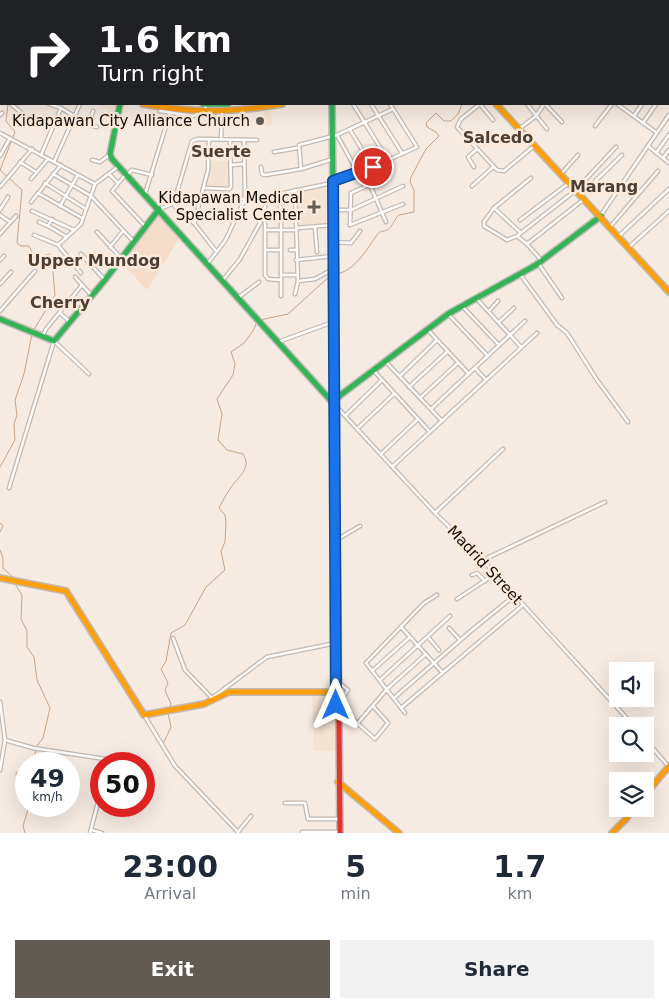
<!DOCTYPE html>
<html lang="en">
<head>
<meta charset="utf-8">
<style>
	body { margin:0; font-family:"DejaVu Sans",sans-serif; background:#f2f2f3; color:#1f2937; height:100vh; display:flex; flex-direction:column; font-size:19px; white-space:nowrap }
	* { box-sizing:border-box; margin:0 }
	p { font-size:16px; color:#747a83 }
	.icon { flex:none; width:28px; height:28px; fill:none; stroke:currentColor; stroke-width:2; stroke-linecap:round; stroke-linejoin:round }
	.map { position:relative; height:833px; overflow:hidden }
	.sheet { display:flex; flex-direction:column; background:#fff; flex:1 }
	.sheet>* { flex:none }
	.guide { position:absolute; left:0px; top:0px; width:670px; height:105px; box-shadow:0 5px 20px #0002; background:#202124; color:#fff; overflow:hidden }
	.fabs { position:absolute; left:609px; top:662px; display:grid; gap:10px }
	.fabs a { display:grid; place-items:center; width:45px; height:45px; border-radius:0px; background:#fff; box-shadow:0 5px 20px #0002; font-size:25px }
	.speed { position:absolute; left:15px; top:752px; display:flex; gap:10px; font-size:25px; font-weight:700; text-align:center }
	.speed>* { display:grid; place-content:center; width:65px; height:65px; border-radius:50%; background:#fff; box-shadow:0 5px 20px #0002; line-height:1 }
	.speed small { font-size:12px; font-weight:400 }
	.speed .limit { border:8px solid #d22; background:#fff; color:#111 }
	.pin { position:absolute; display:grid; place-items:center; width:42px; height:42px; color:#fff; margin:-21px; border:2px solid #fff; border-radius:50%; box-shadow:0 1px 5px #0007 }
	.me { position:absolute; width:55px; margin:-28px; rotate:0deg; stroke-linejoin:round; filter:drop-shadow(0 0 4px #0008) }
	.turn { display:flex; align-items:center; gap:18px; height:105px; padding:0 15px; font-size:22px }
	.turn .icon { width:65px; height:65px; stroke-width:2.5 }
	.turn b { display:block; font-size:35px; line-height:42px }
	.eta { display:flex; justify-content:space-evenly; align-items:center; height:85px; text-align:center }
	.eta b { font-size:30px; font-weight:700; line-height:35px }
	.primary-button { display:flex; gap:10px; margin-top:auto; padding:10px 15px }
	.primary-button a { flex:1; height:58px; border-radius:0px; background:#625b54; color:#fff; font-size:20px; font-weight:700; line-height:58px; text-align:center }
	.primary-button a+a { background:#f2f2f3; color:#1f2937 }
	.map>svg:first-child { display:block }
	.built { fill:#f4e2d2 }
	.green { fill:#f5ddca }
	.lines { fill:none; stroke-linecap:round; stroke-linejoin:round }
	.stream { stroke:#c8a384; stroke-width:1 }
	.street-casing { stroke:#c1b9b2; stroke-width:5 }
	.fast-casing { stroke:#c1b9b2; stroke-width:8 }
	.slow-casing { stroke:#c1b9b2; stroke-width:8 }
	.jam-casing { stroke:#c1b9b2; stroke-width:8 }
	.street { stroke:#fefcfb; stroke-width:2.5 }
	.fast { stroke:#30b455; stroke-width:5 }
	.slow { stroke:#ff9f0a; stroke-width:5 }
	.jam { stroke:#e5322d; stroke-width:5 }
	.route-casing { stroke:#114b97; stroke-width:12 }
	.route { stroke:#1a73e8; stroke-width:9 }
	.poi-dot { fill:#625b54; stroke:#feeada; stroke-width:2 }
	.labels { text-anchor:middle; stroke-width:5; stroke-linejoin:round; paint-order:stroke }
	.poi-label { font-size:15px; fill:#130d08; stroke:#feeada; text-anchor:end }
	.street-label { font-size:15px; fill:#130d08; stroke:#feeada }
	.neighbourhood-label { font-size:16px; font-weight:bold; fill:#4e3e31; stroke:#feeada }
</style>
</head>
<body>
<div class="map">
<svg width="669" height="833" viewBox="0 0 669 833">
	<rect width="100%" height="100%" fill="#f6ebe2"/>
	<!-- built -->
	<g class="built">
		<polygon points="96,104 118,104 116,113"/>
		<polygon points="270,111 273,125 265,126 263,112"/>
		<polygon points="210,161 229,161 230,187 206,187"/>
		<polygon points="330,184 331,223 298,228 298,190"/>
		<polygon points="312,693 335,694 335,751 314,751"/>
	</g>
	<!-- green -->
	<polygon class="green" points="159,211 181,235 147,290 121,262"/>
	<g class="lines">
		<!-- stream -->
		<g class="stream">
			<polyline points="488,1 489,0"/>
			<polyline points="0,94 1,94"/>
			<polyline points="8,104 6,121 15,132 0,170 22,190 17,243 21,246 29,246 35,258 49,254 52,261 55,295 33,331"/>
			<path d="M 336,274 C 354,272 367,249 377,235 C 380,230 383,232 387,230 C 392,228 394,219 399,215 L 414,212 L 414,190 L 410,182 L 411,177 L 426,149 L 439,136 L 436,132 L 427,127 L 426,123 L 436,113 L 444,121 L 451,121 L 458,114 L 462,104"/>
			<polyline points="260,320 288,314 331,275"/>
			<polyline points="0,467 15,440 14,424 17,415 15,400 24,374 32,334"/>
			<polyline points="0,523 3,526 0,532"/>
			<polyline points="0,550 3,558 3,568 14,578"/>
			<polyline points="14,582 22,595 21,619 27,631 27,647 34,657 37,680 50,708 43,738 36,747"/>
			<path d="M 169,710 L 171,704 L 165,690 L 168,683 L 161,669 L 166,661 L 171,633 L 185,625 L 206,587 L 225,570 L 221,551 L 225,542 L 226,522 L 225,515 L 219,508 C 223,501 227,492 232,486 C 239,476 252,468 243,454 L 227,450 L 218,440 L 222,414 L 217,399 L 233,375 L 235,364 L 231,352 L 244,343 L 253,331 L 257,322"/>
			<polyline points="163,744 171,727 168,713"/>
			<polyline points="26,796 17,783 16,773 22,767 34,760 36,749"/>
			<polyline points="25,833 23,826 29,806"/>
		</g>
		<!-- street casing -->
		<g class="street-casing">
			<g id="street">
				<polyline points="97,0 98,1"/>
				<polyline points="258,0 258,1"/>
				<polyline points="352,0 353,1"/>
				<polyline points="367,0 368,1"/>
				<polyline points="392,0 393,1"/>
				<polyline points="637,0 640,0"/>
				<polyline points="106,1 107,0"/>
				<polyline points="209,1 209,0"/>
				<polyline points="294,1 296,0"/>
				<polyline points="414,1 415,0"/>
				<polyline points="527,1 528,1"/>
				<polyline points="11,104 32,122"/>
				<polyline points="49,104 61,108"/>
				<polyline points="353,104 388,160"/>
				<polyline points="371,104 402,153"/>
				<polyline points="480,104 461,119 457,127 497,170 504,171 534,146"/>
				<polyline points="480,104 493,120"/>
				<polyline points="527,104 547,129"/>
				<polyline points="545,104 562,122"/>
				<polyline points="617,104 657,133"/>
				<polyline points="160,111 193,116 205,111 206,104"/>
				<polyline points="0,115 2,113"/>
				<polyline points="634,116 642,104"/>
				<polyline points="73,120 88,125 93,111"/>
				<polyline points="643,123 656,104"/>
				<polyline points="88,125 97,127"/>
				<polyline points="595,126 612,104"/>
				<polyline points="519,129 536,116 544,104"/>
				<polyline points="350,130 373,167"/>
				<polyline points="0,133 95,184"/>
				<polyline points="337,135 358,173"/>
				<polyline points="209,139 208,170 194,223 216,251"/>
				<polyline points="221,139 222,113"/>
				<polyline points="648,146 669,163"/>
				<polyline points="274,152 297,148"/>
				<polyline points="656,153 669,135"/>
				<polyline points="41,155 61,108 74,116"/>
				<polyline points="0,156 10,138"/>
				<polyline points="663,158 669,150"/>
				<polyline points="92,160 100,162 109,155"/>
				<polyline points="20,162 36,172"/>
				<polyline points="54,162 80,104"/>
				<polyline points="230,165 244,164"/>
				<polyline points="261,167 262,174 265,175 301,169 333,159"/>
				<polyline points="474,167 468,157 477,149"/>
				<polyline points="301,169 299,145 337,135 393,109"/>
				<polyline points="364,171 386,222"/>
				<polyline points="53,174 91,196 134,242"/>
				<polyline points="561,174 578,155"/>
				<polyline points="110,175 118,183"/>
				<polyline points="125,175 112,191 145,226"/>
				<polyline points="127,175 132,170 152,175"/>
				<polyline points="31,179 48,159"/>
				<polyline points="333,181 364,171 417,147 390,104"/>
				<polyline points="45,183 86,209"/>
				<polyline points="371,184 351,193 350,225 403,204"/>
				<polyline points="472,186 493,167"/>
				<polyline points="0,187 32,149"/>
				<polyline points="204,188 229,189 231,187 230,140"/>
				<polyline points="38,193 82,218"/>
				<polyline points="145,194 170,113"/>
				<polyline points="581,195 622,155"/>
				<polyline points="265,196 265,275 268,279 281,280"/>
				<polyline points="31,202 61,165"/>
				<polyline points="200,202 253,198 279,194"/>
				<polyline points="172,203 188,220 194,223"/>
				<polyline points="60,206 78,175"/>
				<polyline points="494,208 531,178"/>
				<polyline points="159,209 170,205 175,199 192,141 198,139 257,140"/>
				<polyline points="0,210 8,197"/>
				<polyline points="334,210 351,210 403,186"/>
				<polyline points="32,211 74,230"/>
				<polyline points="0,215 10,222"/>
				<polyline points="601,215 669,115"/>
				<polyline points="52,219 48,226 67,237"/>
				<polyline points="520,220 569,183"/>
				<polyline points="39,222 48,226"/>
				<polyline points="315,227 317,252"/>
				<polyline points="610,227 658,171"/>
				<polyline points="297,228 333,225"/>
				<polyline points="266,230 297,230"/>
				<polyline points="97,232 121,258"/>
				<polyline points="521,233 494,208 484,222 484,226 507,240 517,236 576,190 616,147"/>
				<polyline points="0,234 16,216"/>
				<polyline points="34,235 58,245 81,273"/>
				<polyline points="517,236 527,244 542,261"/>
				<polyline points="619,236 669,189"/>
				<polyline points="333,242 351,243 360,231"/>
				<polyline points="527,244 583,200"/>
				<polyline points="58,245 81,224 95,184 119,166"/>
				<polyline points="110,247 123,231"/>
				<polyline points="629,247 669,211"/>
				<polyline points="266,250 281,250"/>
				<polyline points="290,250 297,250"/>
				<polyline points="81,254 105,280"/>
				<polyline points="102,258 112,269"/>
				<polyline points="0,260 4,256"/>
				<polyline points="296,260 333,256"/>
				<polyline points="208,263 225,241 245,199 244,140"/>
				<polyline points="538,263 562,298"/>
				<polyline points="520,274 557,325 567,333 597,380 628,422"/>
				<polyline points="281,275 297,275"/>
				<polyline points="75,277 92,296"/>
				<polyline points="223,280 240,259 265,214"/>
				<polyline points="298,281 315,279 333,269"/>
				<polyline points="0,284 11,272"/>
				<polyline points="295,294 298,281 295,190"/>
				<polyline points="281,296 281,216 279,194 332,183"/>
				<polyline points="239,297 259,282"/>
				<polyline points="476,298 521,347"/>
				<polyline points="462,306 499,345"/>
				<polyline points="0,311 35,271"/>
				<polyline points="489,311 498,301"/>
				<polyline points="60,313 70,322"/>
				<polyline points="448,314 488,356"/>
				<polyline points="499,322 514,308"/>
				<polyline points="428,330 469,374"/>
				<polyline points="42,337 46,329 82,285"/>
				<polyline points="278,342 333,322"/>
				<polyline points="386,362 442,421"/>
				<polyline points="475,368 486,380"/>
				<polyline points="374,371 430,432"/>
				<polyline points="400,376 437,340"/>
				<polyline points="409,387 448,351"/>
				<polyline points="420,398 458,363"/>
				<polyline points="335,405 435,513 478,555 634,726"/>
				<polyline points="431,409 525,321"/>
				<polyline points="346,415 382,380"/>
				<polyline points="359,427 394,394"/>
				<polyline points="381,454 418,419"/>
				<polyline points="393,466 537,333"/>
				<polyline points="9,488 54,341 89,374"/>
				<polyline points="435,513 503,449"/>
				<polyline points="338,539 360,526"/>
				<polyline points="483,560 605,502"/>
				<polyline points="472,575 477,573 485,581"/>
				<polyline points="457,599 495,574"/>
				<polyline points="401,627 442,672"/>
				<polyline points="449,628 460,640"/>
				<polyline points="428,637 439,650"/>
				<polyline points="173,638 185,670 212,698"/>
				<polyline points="372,671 410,637"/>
				<polyline points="380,680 450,616"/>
				<polyline points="338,682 348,690 340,701"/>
				<polyline points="212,698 267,657 336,643"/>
				<polyline points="394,698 472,630 514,596"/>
				<polyline points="0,702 5,740 0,770"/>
				<polyline points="339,707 375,739 388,723 373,706"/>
				<polyline points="401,708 523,605"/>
				<polyline points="405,713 366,663 424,603 437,595"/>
				<polyline points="144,715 175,766 238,832 251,816"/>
				<polyline points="357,724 387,689 426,654"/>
				<polyline points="645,739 668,766"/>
				<polyline points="5,740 33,748 105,759 107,764"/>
				<polyline points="285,803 305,803 308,819 339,819"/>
				<polyline points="91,830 102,833"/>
				<polyline points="302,832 339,832"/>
				<polyline points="90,833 101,791"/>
			</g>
		</g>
		<!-- fast casing -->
		<g class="fast-casing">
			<g id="fast">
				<polyline points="403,0 404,1"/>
				<polyline points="54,1 55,0"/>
				<polyline points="0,14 1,15"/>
				<polyline points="120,104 110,154 112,159 334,404"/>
				<polyline points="203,104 228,104"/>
				<polyline points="332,104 338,618"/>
				<polyline points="0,319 54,341 105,280 159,209"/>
				<polyline points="334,400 448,314 536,265 601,216"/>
			</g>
		</g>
		<!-- slow casing -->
		<g class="slow-casing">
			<g id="slow">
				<polyline points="0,26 1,28"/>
				<polyline points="0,67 1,66"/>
				<path d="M 143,104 C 190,113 235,113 282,104"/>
				<polyline points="496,104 669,292"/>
				<polyline points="0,578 66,591 144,715 204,704 229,692 336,692"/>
				<polyline points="338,782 399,833"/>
				<polyline points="645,795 669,766"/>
				<polyline points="612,833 626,819 632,809"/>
			</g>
		</g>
		<!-- jam casing -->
		<g class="jam-casing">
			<g id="jam">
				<polyline points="145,0 145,1"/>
				<polyline points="455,1 456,0"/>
				<polyline points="549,1 550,0"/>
				<polyline points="338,618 340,833"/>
			</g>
		</g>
		<!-- street -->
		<use href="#street" class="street"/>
		<!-- fast -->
		<use href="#fast" class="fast"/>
		<!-- slow -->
		<use href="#slow" class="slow"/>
		<!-- jam -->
		<use href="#jam" class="jam"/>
	</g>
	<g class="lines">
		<!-- route casing -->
		<g class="route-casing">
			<polyline id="route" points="336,705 333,181 373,167"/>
		</g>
		<!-- route -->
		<use href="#route" class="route"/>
	</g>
	<!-- markers -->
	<g class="poi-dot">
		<circle cx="260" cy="121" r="5"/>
		<path d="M311.5 199.5h5v5h5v5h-5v5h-5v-5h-5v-5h5z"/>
	</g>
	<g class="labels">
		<!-- poi labels -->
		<g class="poi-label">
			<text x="250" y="126">Kidapawan City Alliance Church</text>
			<text x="303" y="203">Kidapawan Medical<tspan x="303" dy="17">Specialist Center</tspan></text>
		</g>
		<!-- street labels -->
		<g class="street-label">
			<text transform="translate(485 565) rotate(47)" y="5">Madrid Street</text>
		</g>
		<!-- neighbourhood labels -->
		<g class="neighbourhood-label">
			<text x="498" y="143">Salcedo</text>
			<text x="221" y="157">Suerte</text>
			<text x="604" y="192">Marang</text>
			<text x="94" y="266">Upper Mundog</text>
			<text x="60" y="308">Cherry</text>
		</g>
	</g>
</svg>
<div class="fabs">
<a><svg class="icon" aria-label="sound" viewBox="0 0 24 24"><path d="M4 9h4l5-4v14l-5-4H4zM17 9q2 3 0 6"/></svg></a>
<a><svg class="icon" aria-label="search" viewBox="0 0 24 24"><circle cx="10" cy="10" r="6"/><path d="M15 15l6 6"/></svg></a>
<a><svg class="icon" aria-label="layers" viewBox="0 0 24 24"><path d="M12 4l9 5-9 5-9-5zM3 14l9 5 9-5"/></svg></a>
</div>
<div class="speed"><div>49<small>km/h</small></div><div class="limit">50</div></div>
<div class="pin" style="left:373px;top:167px;background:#d93025"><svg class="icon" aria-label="arrive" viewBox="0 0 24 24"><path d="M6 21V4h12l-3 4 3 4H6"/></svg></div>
<svg class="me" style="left:336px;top:705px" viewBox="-20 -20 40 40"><path d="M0-17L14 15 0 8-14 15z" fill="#1a73e8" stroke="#fff" stroke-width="4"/></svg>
<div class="guide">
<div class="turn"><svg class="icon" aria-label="right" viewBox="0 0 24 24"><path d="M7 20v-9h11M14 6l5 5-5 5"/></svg><div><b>1.6 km</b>Turn right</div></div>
</div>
</div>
<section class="sheet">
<div class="eta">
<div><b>23:00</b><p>Arrival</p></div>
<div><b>5</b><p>min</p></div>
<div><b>1.7</b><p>km</p></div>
</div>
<div class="primary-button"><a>Exit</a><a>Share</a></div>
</section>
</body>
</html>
